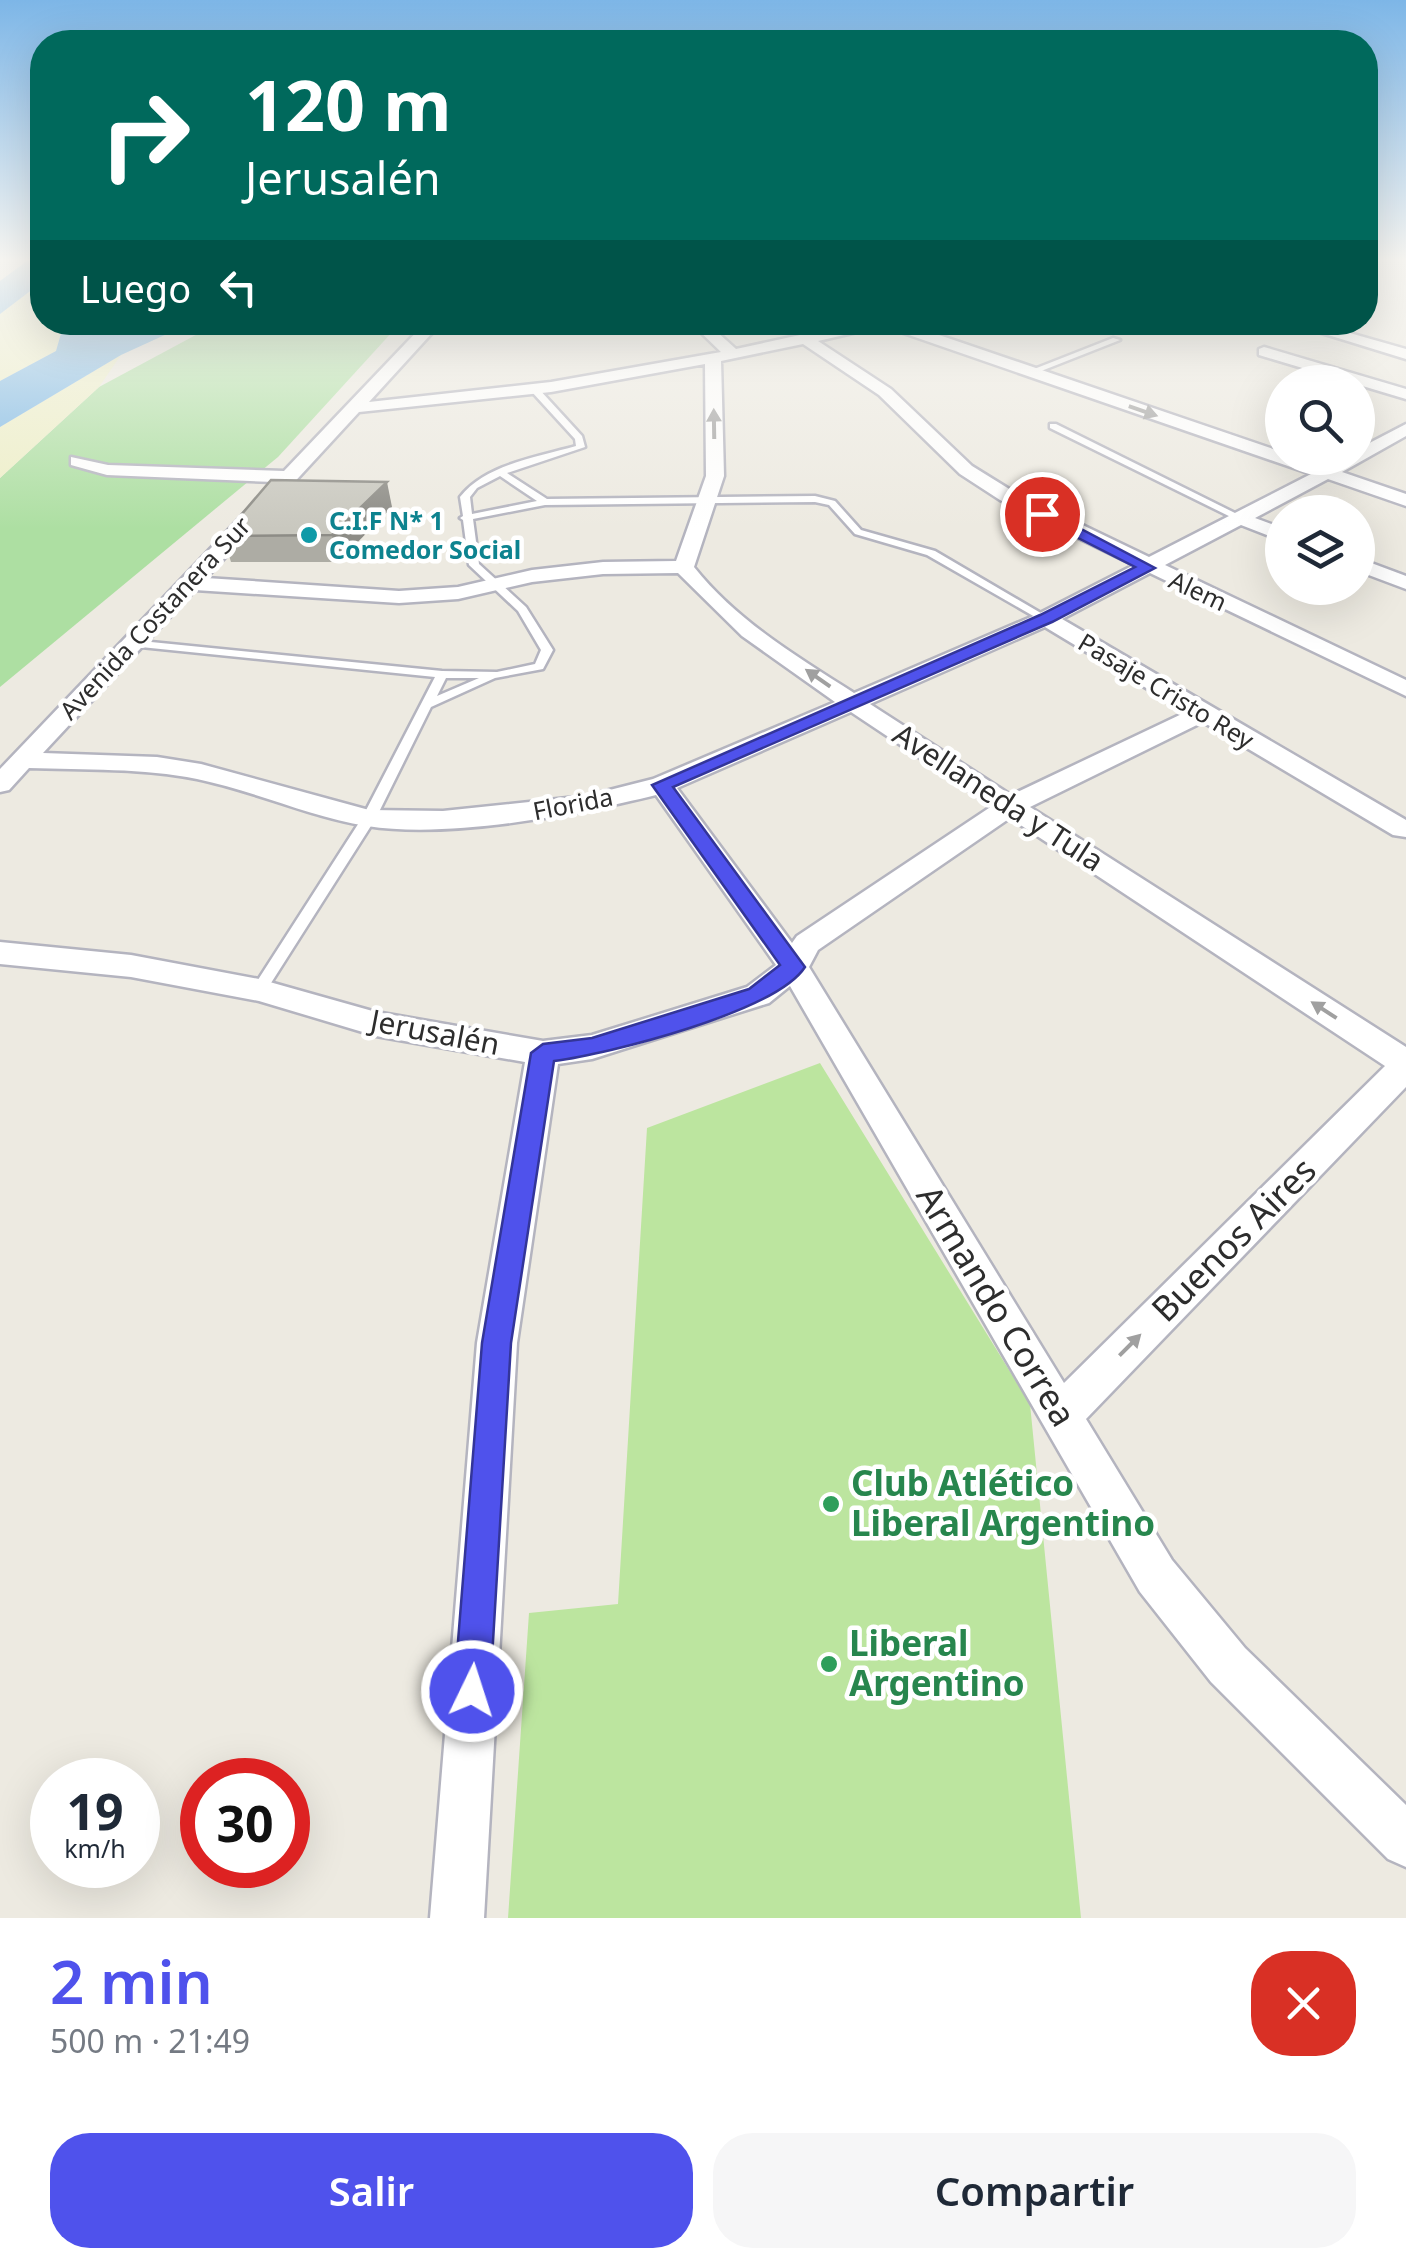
<!DOCTYPE html>
<html lang="es">
<head>
<meta charset="utf-8">
<style>
	body { margin:0; font-family:"Noto Sans",sans-serif; background:#f6f6f7; color:#1f2937; height:100vh; display:flex; flex-direction:column; font-size:38px; white-space:nowrap }
	* { box-sizing:border-box; margin:0 }
	p { font-size:32px; color:#747a83 }
	.icon { flex:none; width:55px; height:55px; fill:none; stroke:currentColor; stroke-width:2; stroke-linecap:round; stroke-linejoin:round }
	.map { position:relative; height:1918px; overflow:hidden }
	.panel { display:flex; flex-direction:column; background:#fff; flex:1 }
	.panel>* { flex:none }
	.guide { position:absolute; left:30px; top:30px; width:1348px; height:305px; border-radius:40px; box-shadow:0 10px 40px #0002; background:#00695c; color:#fff; overflow:hidden }
	.buttons { position:absolute; left:1265px; top:365px; display:grid; gap:20px }
	.buttons a { display:grid; place-items:center; width:110px; height:110px; border-radius:50%; background:#fff; box-shadow:0 10px 40px #0002; font-size:50px }
	.speed { position:absolute; left:30px; top:1758px; display:flex; gap:20px; font-size:50px; font-weight:700; text-align:center }
	.speed>* { display:grid; place-content:center; width:130px; height:130px; border-radius:50%; background:#fff; box-shadow:0 10px 40px #0002; line-height:1 }
	.speed small { font-size:25px; font-weight:400 }
	.speed .limit { border:15px solid #d22; background:#fff; color:#111 }
	.pin { position:absolute; display:grid; place-items:center; width:85px; height:85px; color:#fff; margin:-42px; border:5px solid #fff; border-radius:50%; box-shadow:0 2px 10px #0007 }
	.me { position:absolute; width:110px; margin:-55px; rotate:4deg; stroke-linejoin:round; filter:drop-shadow(0 0 8px #0008) }
	.turn { display:flex; align-items:center; gap:35px; height:210px; padding:0 50px; font-size:45px }
	.turn .icon { width:130px; height:130px; stroke-width:2.5 }
	.turn b { display:block; font-size:70px; line-height:85px }
	.then { display:flex; align-items:center; height:95px; padding:0 50px; background:#0003; gap:20px; font-size:38px }
	.round { display:grid; place-items:center; flex:none; width:105px; height:105px; border-radius:40px; background:#f6f6f7 }
	.overview { display:flex; align-items:center; justify-content:space-between; height:170px; padding:0 50px }
	h1 { font-size:60px; font-weight:600; line-height:75px; color:#4f52ec }
	.button { display:flex; gap:20px; margin-top:auto; padding:20px 50px }
	.button a { flex:1; height:115px; border-radius:40px; background:#4f52ec; color:#fff; font-size:40px; font-weight:600; line-height:115px; text-align:center }
	.button a+a { background:#f6f6f7; color:#1f2937 }
	.map>svg:first-child { display:block }
	.green { fill:#addfa2 }
	.sand { fill:#eeefc7 }
	.pitch { fill:#bce59f }
	.water { fill:#7db9e6 }
	.lines { fill:none; stroke-linecap:round; stroke-linejoin:round }
	.lane-casing { stroke:#b4b4bf; stroke-width:5 }
	.street-casing { stroke:#b4b4bf; stroke-width:5 }
	.lane { fill:#fff; fill-rule:evenodd }
	.street { fill:#fff; fill-rule:evenodd }
	.wall { fill:#adaca4 }
	.shaded-wall { fill:#8d8c86 }
	.building { fill:#c9c8bf; stroke:#8d8c86; stroke-width:2.5 }
	.oneway { fill:#a0a0a0 }
	.route { fill:#4f52ec; stroke:#333599; stroke-width:2.5 }
	.culture-dot { fill:#0f9aa8; stroke:#fff; stroke-width:4 }
	.leisure-dot { fill:#2e9e5b; stroke:#fff; stroke-width:4 }
	.labels { text-anchor:middle; stroke-width:9; stroke-linejoin:round; paint-order:stroke }
	.far-culture-label { font-size:25px; font-weight:bold; fill:#0d838f; stroke:#fff; text-anchor:start }
	.far-street-label { font-size:25px; fill:#2d2d2d; stroke:#fff }
	.street-label { font-size:30px; fill:#2d2d2d; stroke:#fff }
	.near-street-label { font-size:35px; fill:#2d2d2d; stroke:#fff }
	.near-leisure-label { font-size:35px; font-weight:bold; fill:#27864d; stroke:#fff; text-anchor:start }
</style>
</head>
<body>
<div class="map">
<svg width="1406" height="1918" viewBox="0 0 1406 1918">
	<rect width="100%" height="100%" fill="#edeae1"/>
	<!-- green -->
	<polygon class="green" points="218,323 388,323 394,330 278,457 0,687 0,478 99,387"/>
	<!-- sand -->
	<g class="sand">
		<polygon points="42,282 42,322 64,323 56,351 0,381 0,314"/>
		<polygon points="121,355 99,387 0,478 0,427"/>
	</g>
	<!-- pitch -->
	<polygon class="pitch" points="820,1063 1030,1404 1081,1918 508,1918 529,1613 618,1604 647,1128"/>
	<!-- water -->
	<g class="water">
		<polygon points="27,261 42,261 42,282 0,314 0,281"/>
		<polygon points="64,323 64,322 191,323 121,355 0,427 0,381 56,351"/>
	</g>
	<g class="lines">
		<!-- lane casing -->
		<g class="lane-casing">
			<g id="lane">
				<polygon points="1113,338 1120,340 1031,375 1024,373"/>
				<path d="M 532,388 L 538,388 L 582,436 L 585,447 L 507,473 L 547,499 L 815,496 L 835,501 L 861,530 L 935,551 L 1051,619 L 1042,621 L 927,555 L 855,534 L 829,505 L 815,502 L 545,505 L 473,519 L 479,564 L 526,607 L 553,650 L 543,669 L 495,678 L 431,707 L 376,818 L 264,994 L 254,994 L 251,990 L 254,986 L 362,818 L 435,677 L 131,646 L 125,643 L 131,640 L 442,671 L 497,672 L 535,664 L 541,650 L 518,611 L 469,565 L 463,520 L 460,518 L 463,516 L 460,497 C 486,464 538,457 576,446 L 575,439 L 532,392 ZM 500,476 L 537,501 L 472,514 L 470,497 L 477,488 ZM 446,678 L 479,678 L 437,696 Z"/>
				<polygon points="1050,424 1056,424 1247,519 1239,521 1050,428"/>
			</g>
		</g>
		<!-- street casing -->
		<g class="street-casing">
			<g id="street">
				<path d="M 426,322 L 442,322 L 369,402 L 551,382 L 721,352 L 690,322 L 706,322 L 736,349 L 860,322 L 901,322 L 1282,452 L 1282,458 L 1325,466 L 1342,458 L 1358,458 L 1358,449 L 1406,424 L 1406,436 L 1342,472 L 1406,494 L 1406,506 L 1328,479 L 1255,518 L 1282,528 L 1282,541 L 1241,525 L 1165,565 L 1406,680 L 1406,696 L 1150,573 L 1062,619 L 1406,820 L 1406,837 L 1393,835 L 1203,722 L 1030,807 L 1406,1047 L 1406,1087 L 1086,1419 L 1172,1560 L 1245,1648 L 1406,1805 L 1406,1867 L 1388,1859 L 1211,1682 L 1140,1592 L 790,986 L 769,1003 L 592,1059 L 558,1064 L 517,1343 L 484,1918 L 430,1918 L 477,1343 L 525,1062 L 376,1036 L 259,1001 L 131,977 L 0,964 L 0,942 L 131,955 L 259,979 L 376,1012 L 543,1041 L 592,1035 L 747,987 L 776,965 L 656,795 C 575,815 449,839 367,826 C 310,817 255,791 197,779 C 143,768 85,770 29,768 L 9,790 L 0,792 L 0,769 L 274,482 L 107,475 L 71,465 L 71,457 L 108,465 L 284,471 ZM 883,326 L 1311,474 L 1149,557 L 1014,492 L 972,466 L 891,389 L 818,341 ZM 803,344 L 879,395 L 960,474 L 1000,500 L 1134,565 L 1038,614 L 854,693 C 797,657 736,620 694,567 L 724,476 L 721,361 ZM 705,364 L 706,476 L 676,561 L 603,562 L 532,570 L 458,587 L 399,591 L 206,578 L 359,412 L 551,392 ZM 678,573 L 742,636 L 835,702 L 653,779 L 586,796 L 443,811 L 369,810 L 201,764 L 157,757 L 43,753 L 195,590 L 399,603 L 458,599 L 532,582 L 603,574 ZM 1045,627 L 1186,712 L 1011,795 L 870,704 ZM 851,712 L 992,806 L 797,936 L 792,943 L 677,788 ZM 1010,818 L 1385,1066 L 1064,1383 L 809,967 L 818,950 Z"/>
				<polygon points="1286,322 1311,322 1406,349 1406,359"/>
				<polygon points="1264,347 1406,389 1406,399 1259,355 1259,349"/>
				<polygon points="1358,558 1406,576 1406,589 1358,571"/>
			</g>
		</g>
		<!-- lane -->
		<use href="#lane" class="lane"/>
		<!-- street -->
		<use href="#street" class="street"/>
	</g>
	<!-- wall -->
	<polygon class="wall" points="392,507 338,562 231,562 223,536"/>
	<!-- shaded-wall -->
	<polygon class="shaded-wall" points="387,482 392,507 338,562 332,535"/>
	<!-- building -->
	<polygon class="building" points="271,480 387,482 332,535 223,536"/>
	<!-- one-way arrows -->
	<defs><path id="oneway-solid" d="M-6-.8H1V-3.2L6.5 0L1 3.2V.8H-6Z" transform="scale(2.5)"/></defs>
	<g class="oneway">
		<use href="#oneway-solid" transform="translate(1143 411) rotate(19)"/>
		<use href="#oneway-solid" transform="translate(714 424) rotate(-91)"/>
		<use href="#oneway-solid" transform="translate(818 678) rotate(-145)"/>
		<use href="#oneway-solid" transform="translate(1324 1010) rotate(-147)"/>
		<use href="#oneway-solid" transform="translate(1130 1345) rotate(-45)"/>
	</g>
	<!-- sky -->
	<linearGradient id="sky" x2="0" y2="1"><stop stop-color="#7db6e7"/><stop offset="0.49" stop-color="#f7f6f2"/><stop offset="1" stop-color="#f7f6f2" stop-opacity="0"/></linearGradient>
	<rect width="1406" height="529" fill="url(#sky)"/>
	<!-- route -->
	<path class="route" d="M 1037,511 L 1047,511 L 1155,568 L 1052,622 L 673,787 L 805,967 C 776,1012 608,1054 554,1061 L 511,1343 L 490,1691 L 485,1704 L 472,1709 L 459,1704 L 454,1691 L 482,1343 L 531,1053 L 543,1044 L 592,1038 L 749,989 L 780,965 L 652,785 L 1040,615 L 1135,567 L 1037,517 Z"/>
	<!-- markers -->
	<circle class="culture-dot" cx="309" cy="535" r="10"/>
	<g class="leisure-dot">
		<circle cx="831" cy="1504" r="10"/>
		<circle cx="829" cy="1664" r="10"/>
	</g>
	<g class="labels">
		<!-- far-culture labels -->
		<g class="far-culture-label">
			<text x="329" y="530">C.I.F N* 1<tspan x="329" dy="29">Comedor Social</tspan></text>
		</g>
		<!-- far-street labels -->
		<g class="far-street-label">
			<text transform="translate(1198 591) rotate(25)" y="9">Alem</text>
			<text transform="translate(155 618) rotate(-47)" y="9">Avenida Costanera Sur</text>
			<text transform="translate(1166 691) rotate(31)" y="9">Pasaje Cristo Rey</text>
			<text transform="translate(573 804) rotate(-11)" y="9">Florida</text>
		</g>
		<!-- street labels -->
		<g class="street-label">
			<text transform="translate(998 798) rotate(33)" y="10">Avellaneda y Tula</text>
			<text transform="translate(435 1033) rotate(11)" y="10">Jerusalén</text>
		</g>
		<!-- near-street labels -->
		<g class="near-street-label">
			<text transform="translate(1234 1240) rotate(-45)" y="12">Buenos Aires</text>
			<text transform="translate(996 1306) rotate(59)" y="12">Armando Correa</text>
		</g>
		<!-- near-leisure labels -->
		<g class="near-leisure-label">
			<text x="851" y="1496">Club Atlético<tspan x="851" dy="40">Liberal Argentino</tspan></text>
			<text x="849" y="1656">Liberal<tspan x="849" dy="40">Argentino</tspan></text>
		</g>
	</g>
</svg>
<div class="buttons">
<a><svg class="icon" aria-label="search" viewBox="0 0 24 24"><circle cx="10" cy="10" r="6"/><path d="M15 15l6 6"/></svg></a>
<a><svg class="icon" aria-label="layers" viewBox="0 0 24 24"><path d="M12 4l9 5-9 5-9-5zM3 14l9 5 9-5"/></svg></a>
</div>
<div class="speed"><div>19<small>km/h</small></div><div class="limit">30</div></div>
<div class="pin" style="left:1042px;top:514px;background:#d93025"><svg class="icon" aria-label="arrive" viewBox="0 0 24 24"><path d="M6 21V4h12l-3 4 3 4H6"/></svg></div>
<svg class="me" style="left:472px;top:1691px" viewBox="-20 -20 40 40"><circle r="17" fill="#4f52ec" stroke="#fff" stroke-width="3"/><path d="M0-11L8 9 0 5-8 9z" fill="#fff"/></svg>
<div class="guide">
<div class="turn"><svg class="icon" aria-label="right" viewBox="0 0 24 24"><path d="M7 20v-9h11M14 6l5 5-5 5"/></svg><div><b>120 m</b>Jerusalén</div></div>
<div class="then">Luego<svg class="icon" aria-label="left" viewBox="0 0 24 24"><path d="M17 20v-9H6M10 6l-5 5 5 5"/></svg></div>
</div>
</div>
<section class="panel">
<div class="overview"><div><h1>2 min</h1><p>500 m · 21:49</p></div><a class="round" style="background:#d93025;color:#fff"><svg class="icon" aria-label="close" viewBox="0 0 24 24"><path d="M6 6l12 12M18 6L6 18"/></svg></a></div>
<div class="button"><a>Salir</a><a>Compartir</a></div>
</section>
</body>
</html>
